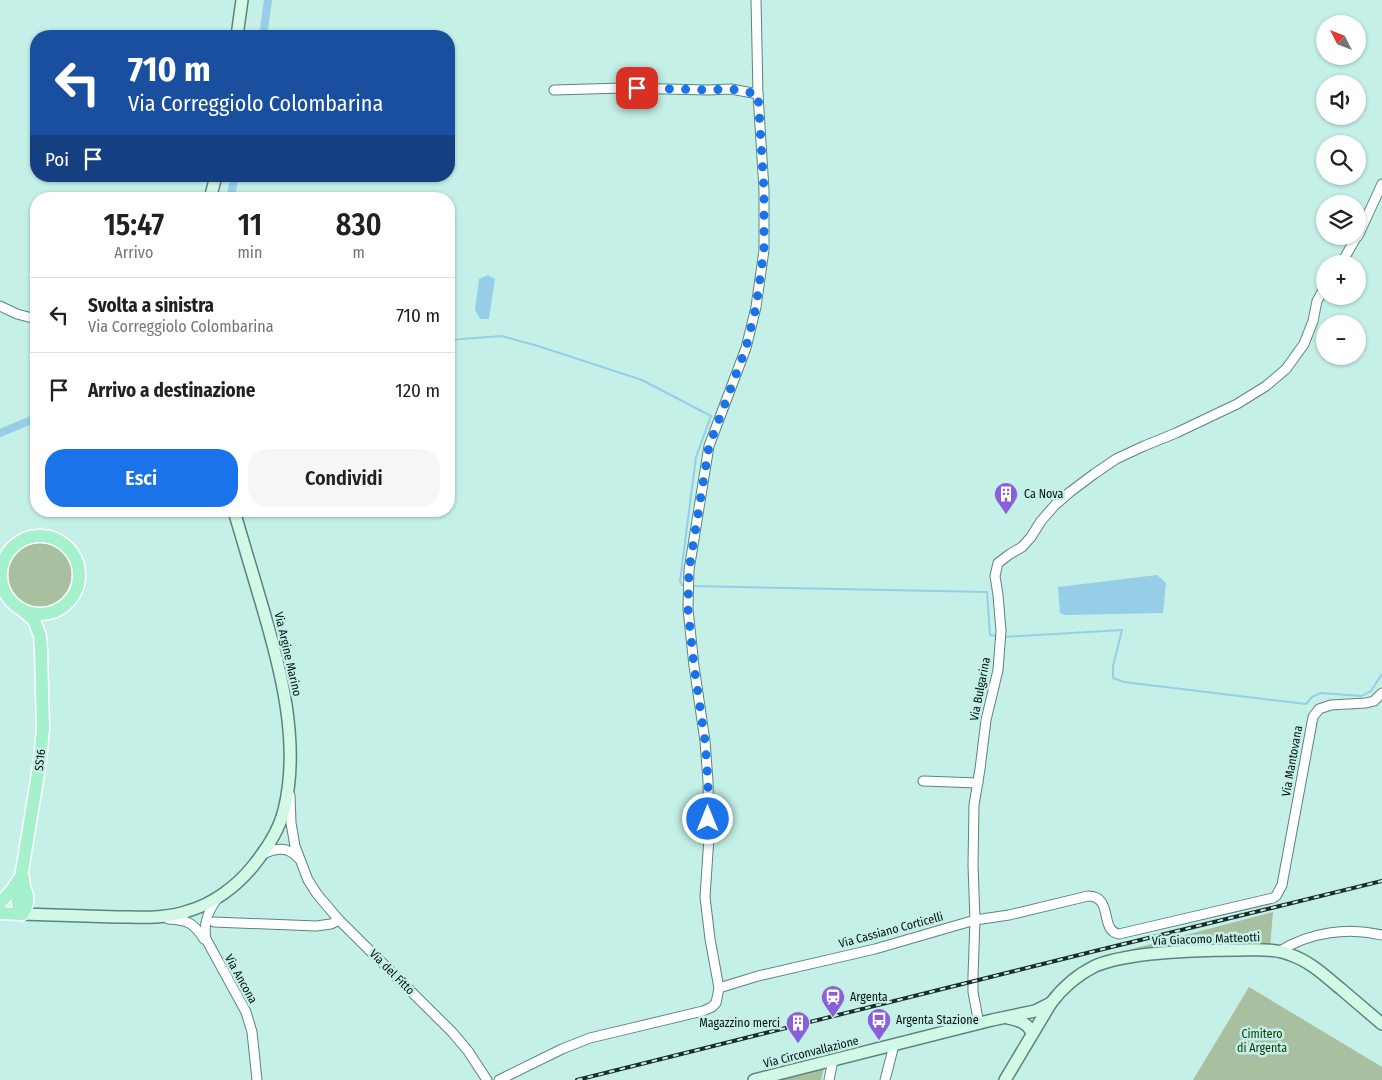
<!DOCTYPE html>
<html lang="it">
<head>
<meta charset="utf-8">
<style>
	body { margin:0; font-family:"Fira Sans Condensed",sans-serif; background:#f6f6f6; color:#202124; height:100vh; display:flex; flex-direction:column; font-size:19px; white-space:nowrap }
	* { box-sizing:border-box; margin:0 }
	p { font-size:16px; color:#757577 }
	.icon { flex:none; width:28px; height:28px; fill:none; stroke:currentColor; stroke-width:2; stroke-linecap:round; stroke-linejoin:round }
	.map { position:relative; flex:1; overflow:hidden }
	.drawer { position:absolute; left:30px; top:192px; width:425px; height:325px; display:flex; flex-direction:column; background:#fff; border-radius:20px; box-shadow:0 1px 4px #0004 }
	.drawer>* { flex:none }
	.banner { position:absolute; left:30px; top:30px; width:425px; height:152px; border-radius:20px; box-shadow:0 1px 4px #0004; background:#1a4fa0; color:#fff; overflow:hidden }
	.needle { width:32px; rotate:312deg }
	.tools { position:absolute; left:1316px; top:15px; display:grid; gap:10px }
	.tools a { display:grid; place-items:center; width:50px; height:50px; border-radius:50%; background:#fff; box-shadow:0 1px 4px #0004; font-size:25px }
	.pin { position:absolute; display:grid; place-items:center; width:42px; height:42px; color:#fff; margin:-21px; border-radius:10px; box-shadow:0 2px 8px #0006 }
	.me { position:absolute; width:55px; margin:-28px; rotate:0deg; stroke-linejoin:round; filter:drop-shadow(0 0 4px #0008) }
	.turn { display:flex; align-items:center; gap:18px; height:105px; padding:0 15px; font-size:22px }
	.turn .icon { width:65px; height:65px; stroke-width:2.5 }
	.turn b { display:block; font-size:35px; line-height:42px }
	.then { display:flex; align-items:center; height:48px; padding:0 15px; background:#0003; gap:10px; font-size:19px }
	.eta { display:flex; justify-content:space-evenly; align-items:center; height:85px; text-align:center }
	.eta b { font-size:30px; font-weight:600; line-height:35px }
	.primary-button { display:flex; gap:10px; margin-top:auto; padding:10px 15px }
	.primary-button a { flex:1; height:58px; border-radius:20px; background:#1a73e8; color:#fff; font-size:20px; font-weight:600; line-height:58px; text-align:center }
	.primary-button a+a { background:#f6f6f6; color:#202124 }
	ul { padding:0; list-style:none }
	li { display:flex; align-items:center; gap:15px; height:75px; padding:0 15px; border-top:1px solid #e0e0e0 }
	li div { flex:1 }
	li b { display:block; font-size:19px }
	li em { font-style:normal }
	.map>svg:first-child { display:block }
	.green { fill:#a8bfa0 }
	.water { fill:#96cee8 }
	.lines { fill:none; stroke-linecap:round; stroke-linejoin:round }
	.stream { stroke:#96cee8; stroke-width:2 }
	.canal { stroke:#96cee8; stroke-width:8 }
	.street-casing { stroke:#5c847e; stroke-width:11 }
	.secondary-casing { stroke:#5c847e; stroke-width:14 }
	.primary-casing { stroke:#fff; stroke-width:15 }
	.street { stroke:#fff; stroke-width:9 }
	.secondary { stroke:#d2f8e6; stroke-width:11 }
	.primary { stroke:#a5f1cd; stroke-width:12 }
	.rail-casing { stroke:#1a2c29; stroke-width:4 }
	.rail { stroke:#c4f0e8; stroke-width:2; stroke-dasharray:5.5; stroke-linecap:butt }
	.route { stroke:#1a73e8; stroke-width:9; stroke-dasharray:0 16.2 }
	.labels { text-anchor:middle; stroke-width:5; stroke-linejoin:round; paint-order:stroke }
	.poi-label { font-size:12px; fill:#041210; stroke:#c4f0e8; text-anchor:start }
	.street-label { font-size:12px; fill:#041210; stroke:#c4f0e8 }
	.park-label { font-size:12px; fill:#103a00; stroke:#c4f0e8 }
</style>
</head>
<body>
<div class="map">
<svg width="1382" height="1080" viewBox="0 0 1382 1080">
	<rect width="100%" height="100%" fill="#c4f0e8"/>
	<!-- green -->
	<g class="green">
		<circle cx="39" cy="574" r="33"/>
		<polygon points="1273,912 1270,947 1132,949"/>
		<polygon points="1249,987 1382,1067 1382,1080 1193,1080"/>
		<polygon points="824,1068 821,1080 775,1080"/>
	</g>
	<!-- water -->
	<g class="water">
		<polygon points="488,275 495,279 489,319 480,319 475,310 479,279"/>
		<polygon points="1157,575 1166,583 1163,613 1066,615 1060,613 1058,587"/>
	</g>
	<g class="lines">
		<!-- stream -->
		<g class="stream">
			<polyline points="449,340 502,336 538,346 642,380 711,416 696,457 680,581 682,585 686,585"/>
			<polyline points="691,586 987,592 990,635 998,636"/>
			<polyline points="1002,637 1122,630 1113,666 1113,678 1124,682 1306,704 1312,697 1321,693 1362,696 1371,691 1382,674"/>
		</g>
		<!-- canal -->
		<g class="canal">
			<polyline points="263,36 268,0"/>
			<polyline points="230,199 235,176"/>
			<polyline points="0,433 36,418"/>
		</g>
		<!-- street casing -->
		<g class="street-casing">
			<g id="street">
				<polyline points="554,90 623,88 708,90 731,89 758,94"/>
				<polyline points="1358,236 1382,184"/>
				<polyline points="1341,264 1357,236"/>
				<polyline points="0,306 17,314 36,319"/>
				<polyline points="923,781 978,783"/>
				<polyline points="290,795 291,823 295,846 308,880 317,894 339,920 452,1032 468,1051 487,1080"/>
				<path d="M 263,854 C 276,848 288,846 298,858"/>
				<path d="M 217,899 C 208,911 203,923 206,939 L 246,1012 L 252,1032 L 257,1080"/>
				<path d="M 168,919 C 187,920 193,922 204,939"/>
				<polyline points="214,922 316,926 331,924 339,920"/>
				<path d="M 1280,951 C 1310,932 1348,927 1382,935"/>
				<path d="M 719,988 L 758,976 L 875,949 L 975,920 L 1009,915 L 1088,896 C 1114,896 1099,931 1119,934 L 1273,898 L 1276,896 L 1282,885 L 1313,717 L 1319,709 L 1331,705 L 1366,703 L 1374,701 L 1382,693"/>
				<polyline points="979,1024 973,992 973,976 975,920 973,865 974,805 980,769 986,720 998,670 1001,631 998,595 995,576 998,563 1010,554 1022,547 1031,537 1041,521 1055,505 1070,492 1094,474 1116,459 1144,446 1176,433 1237,404 1266,386 1286,369 1304,344 1313,321 1317,301 1325,287"/>
				<polyline points="499,1080 562,1049 590,1038 703,1011 712,1007 716,1003 719,988 710,939 705,897 709,837 708,781 705,741 694,666 688,609 689,570 709,446 746,348 756,307 764,250 764,190 758,94 756,0"/>
				<polyline points="829,1080 833,1060"/>
				<polyline points="885,1080 894,1045"/>
			</g>
		</g>
		<!-- secondary casing -->
		<g class="secondary-casing">
			<g id="secondary">
				<polyline points="237,36 242,0"/>
				<polyline points="210,199 216,176"/>
				<path d="M 22,914 C 54,915 85,916 117,917 C 141,917 165,919 188,911 C 213,904 237,886 253,866 C 266,850 279,831 284,810 C 301,743 280,666 261,602 C 252,572 243,541 234,511"/>
				<path d="M 1008,1018 C 1018,1020 1029,1023 1032,1034"/>
				<polyline points="754,1080 992,1020 1035,1011 1051,1003"/>
				<path d="M 1005,1080 L 1051,1003 C 1063,987 1077,975 1095,966 C 1112,959 1132,956 1150,954 C 1180,951 1209,950 1238,950 C 1256,950 1275,948 1291,955 C 1311,962 1325,976 1341,989 C 1355,1001 1368,1012 1382,1024"/>
			</g>
		</g>
		<!-- primary casing -->
		<g class="primary-casing">
			<g id="primary">
				<circle cx="40" cy="575" r="39"/>
				<polyline points="0,903 12,890 18,880"/>
				<polyline points="0,913 22,914"/>
				<polyline points="22,914 18,904 18,896 40,761 43,728 41,650 40,636 34,620 22,610"/>
				<path d="M 22,914 C 33,896 24,896 23,878"/>
			</g>
		</g>
		<!-- street -->
		<use href="#street" class="street"/>
		<!-- secondary -->
		<use href="#secondary" class="secondary"/>
		<!-- primary -->
		<use href="#primary" class="primary"/>
		<!-- rail casing -->
		<g class="rail-casing">
			<polyline id="rail" points="577,1080 1091,952 1382,881"/>
		</g>
		<!-- rail -->
		<use href="#rail" class="rail"/>
	</g>
	<g class="lines">
		<!-- route -->
		<polyline class="route" points="637,88 708,90 731,89 758,94 764,190 764,250 756,307 746,348 709,446 689,570 688,609 694,666 705,741 708,781 708,819"/>
	</g>
	<!-- icons -->
	<defs>
		<g id="building-pin" transform="scale(1.25)"><path d="M0 17L-7.5 6A9.5 9.5 0 1 1 7.5 6Z" fill="#8b5fd9" stroke="#c4f0e8"/><path d="M-4-6H4V6H1V3H-1V6H-4ZM-2.5-4.3h1.7v1.8h-1.7ZM.8-4.3h1.7v1.8H.8ZM-2.5-1h1.7V.8h-1.7ZM.8-1h1.7V.8H.8Z" fill="#fff"/></g>
		<g id="station-pin" transform="scale(1.25)"><path d="M0 17L-7.5 6A9.5 9.5 0 1 1 7.5 6Z" fill="#8b5fd9" stroke="#c4f0e8"/><path d="M-3-6H3Q5-6 5-4V2Q5 4 3 4L4.5 6H3L1.5 4h-3L-3 6H-4.5L-3 4Q-5 4-5 2V-4Q-5-6-3-6ZM-3.5-4v3h7v-3ZM-3.5 1v1.5H-2V1ZM2 1v1.5H3.5V1Z" fill="#fff"/></g>
		<g id="bus-pin" transform="scale(1.25)"><path d="M0 17L-7.5 6A9.5 9.5 0 1 1 7.5 6Z" fill="#8b5fd9" stroke="#c4f0e8"/><path d="M-5-6H5V4H4V6H2V4H-2V6H-4V4H-5ZM-3.5-4V0h7V-4ZM-3.5 1.2v1.5H-2V1.2ZM2 1.2v1.5H3.5V1.2Z" fill="#fff"/></g>
	</defs>
	<g fill-rule="evenodd">
		<use href="#building-pin" x="1006" y="494"/>
		<use href="#station-pin" x="833" y="997"/>
		<use href="#bus-pin" x="879" y="1020"/>
		<use href="#building-pin" x="798" y="1023"/>
	</g>
	<g class="labels">
		<!-- poi labels -->
		<g class="poi-label">
			<text x="1024" y="498">Ca Nova</text>
			<text x="850" y="1001">Argenta</text>
			<text x="896" y="1024">Argenta Stazione</text>
			<text x="780" y="1027" text-anchor="end">Magazzino merci</text>
		</g>
		<!-- street labels -->
		<g class="street-label">
			<text transform="translate(288 654) rotate(77)" y="4">Via Argine Marino</text>
			<text transform="translate(980 689) rotate(-79)" y="4">Via Bulgarina</text>
			<text transform="translate(40 760) rotate(-83)" y="4">SS16</text>
			<text transform="translate(1292 761) rotate(-80)" y="4">Via Mantovana</text>
			<text transform="translate(891 930) rotate(-15)" y="4">Via Cassiano Corticelli</text>
			<text transform="translate(1206 939) rotate(-2)" y="4">Via Giacomo Matteotti</text>
			<text transform="translate(392 972) rotate(45)" y="4">Via del Fitto</text>
			<text transform="translate(241 979) rotate(61)" y="4">Via Ancona</text>
			<text transform="translate(811 1052) rotate(-14)" y="4">Via Circonvallazione</text>
		</g>
		<!-- park labels -->
		<g class="park-label">
			<text x="1262" y="1038">Cimitero<tspan x="1262" dy="14">di Argenta</tspan></text>
		</g>
	</g>
</svg>
<div class="tools">
<a><svg class="needle" viewBox="-14 -14 28 28"><path d="M0-13l5 13h-10z" fill="#e53935"/><path d="M0 13l5-13h-10z" fill="#757577"/></svg></a>
<a><svg class="icon" aria-label="sound" viewBox="0 0 24 24"><path d="M4 9h4l5-4v14l-5-4H4zM17 9q2 3 0 6"/></svg></a>
<a><svg class="icon" aria-label="search" viewBox="0 0 24 24"><circle cx="10" cy="10" r="6"/><path d="M15 15l6 6"/></svg></a>
<a><svg class="icon" aria-label="layers" viewBox="0 0 24 24"><path d="M12 4l9 5-9 5-9-5zM3 14l9 5 9-5"/></svg></a>
<a>+</a>
<a>−</a>
</div>
<div class="pin" style="left:637px;top:88px;background:#d93025"><svg class="icon" aria-label="arrive" viewBox="0 0 24 24"><path d="M6 21V4h12l-3 4 3 4H6"/></svg></div>
<svg class="me" style="left:708px;top:819px" viewBox="-20 -20 40 40"><circle r="17" fill="#1a73e8" stroke="#fff" stroke-width="3"/><path d="M0-11L8 9 0 5-8 9z" fill="#fff"/></svg>
<div class="banner">
<div class="turn"><svg class="icon" aria-label="left" viewBox="0 0 24 24"><path d="M17 20v-9H6M10 6l-5 5 5 5"/></svg><div><b>710 m</b>Via Correggiolo Colombarina</div></div>
<div class="then">Poi<svg class="icon" aria-label="arrive" viewBox="0 0 24 24"><path d="M6 21V4h12l-3 4 3 4H6"/></svg></div>
</div>
<section class="drawer">
<div class="eta">
<div><b>15:47</b><p>Arrivo</p></div>
<div><b>11</b><p>min</p></div>
<div><b>830</b><p>m</p></div>
</div>
<ul>
<li><svg class="icon" aria-label="left" viewBox="0 0 24 24"><path d="M17 20v-9H6M10 6l-5 5 5 5"/></svg><div><b>Svolta a sinistra</b><p>Via Correggiolo Colombarina</p></div><em>710 m</em></li>
<li><svg class="icon" aria-label="arrive" viewBox="0 0 24 24"><path d="M6 21V4h12l-3 4 3 4H6"/></svg><div><b>Arrivo a destinazione</b></div><em>120 m</em></li>
</ul>
<div class="primary-button"><a>Esci</a><a>Condividi</a></div>
</section>
</div>
</body>
</html>
